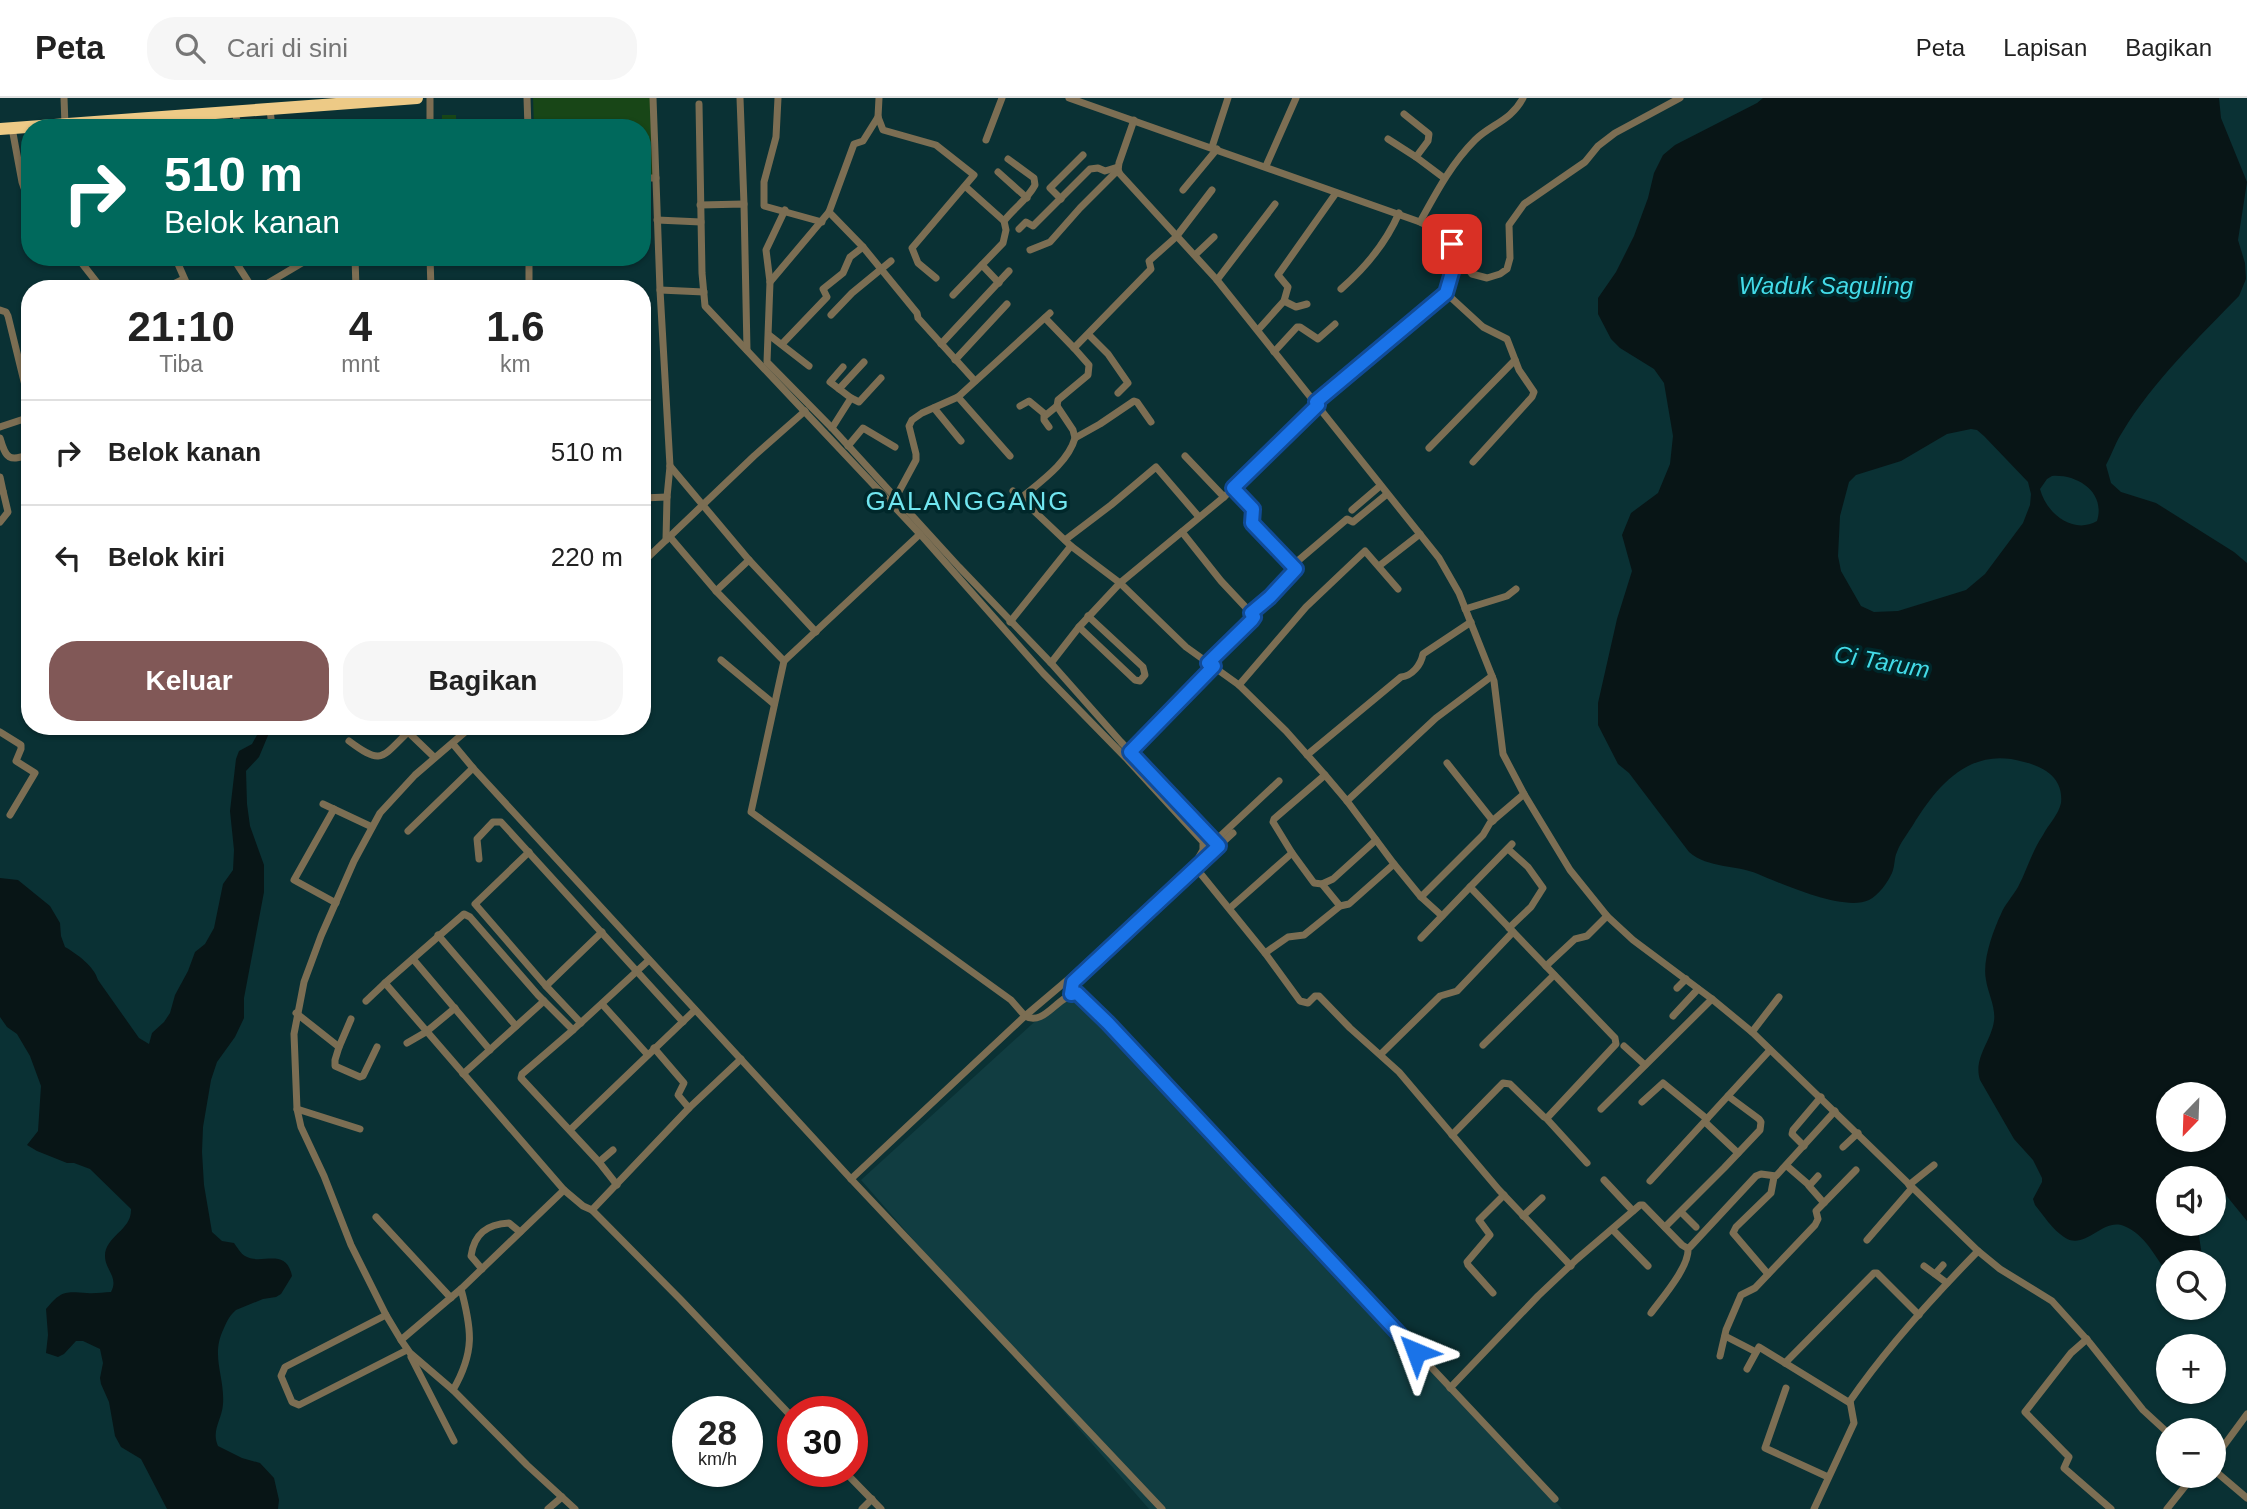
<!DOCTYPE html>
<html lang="id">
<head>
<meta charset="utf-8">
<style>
	body { margin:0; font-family:Helvetica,sans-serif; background:#f6f6f6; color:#222; height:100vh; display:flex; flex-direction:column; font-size:26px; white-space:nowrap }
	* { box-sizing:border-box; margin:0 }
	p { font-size:23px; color:#767676 }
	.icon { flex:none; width:38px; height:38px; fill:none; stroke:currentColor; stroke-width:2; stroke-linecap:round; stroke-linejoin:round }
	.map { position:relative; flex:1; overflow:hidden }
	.sheet { position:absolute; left:21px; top:182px; width:630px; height:455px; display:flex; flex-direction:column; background:#fff; border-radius:28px; box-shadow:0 2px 5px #0004 }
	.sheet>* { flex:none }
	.top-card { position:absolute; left:21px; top:21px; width:630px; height:147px; border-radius:28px; box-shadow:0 2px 5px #0004; background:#00695c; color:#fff; overflow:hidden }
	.needle { width:46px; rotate:203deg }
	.fabs { position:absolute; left:2156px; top:984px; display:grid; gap:14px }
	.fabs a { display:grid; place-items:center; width:70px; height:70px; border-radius:50%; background:#fff; box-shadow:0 2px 5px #0004; font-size:35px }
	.speed { position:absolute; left:672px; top:1298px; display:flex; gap:14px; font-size:35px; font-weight:700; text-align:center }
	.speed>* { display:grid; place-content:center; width:91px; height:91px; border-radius:50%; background:#fff; box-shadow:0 2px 5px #0004; line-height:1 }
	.speed small { font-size:18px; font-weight:400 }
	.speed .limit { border:10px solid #d22; background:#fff; color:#111 }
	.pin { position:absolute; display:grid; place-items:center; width:60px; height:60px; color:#fff; margin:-30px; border-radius:14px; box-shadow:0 4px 10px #0006 }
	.me { position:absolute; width:77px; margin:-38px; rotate:316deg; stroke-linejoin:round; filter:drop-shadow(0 0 5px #0008) }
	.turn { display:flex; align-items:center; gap:24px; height:147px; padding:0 28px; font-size:32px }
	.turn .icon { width:91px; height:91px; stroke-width:2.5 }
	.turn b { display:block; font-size:49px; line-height:60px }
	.eta { display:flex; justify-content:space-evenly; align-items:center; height:119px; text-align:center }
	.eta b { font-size:42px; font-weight:700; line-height:49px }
	.action { display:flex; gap:14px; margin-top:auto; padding:14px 28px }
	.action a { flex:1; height:80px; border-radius:28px; background:#815857; color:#fff; font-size:28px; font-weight:700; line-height:80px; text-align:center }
	.action a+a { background:#f6f6f6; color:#222 }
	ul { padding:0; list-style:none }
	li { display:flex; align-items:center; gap:21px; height:105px; padding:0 28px; border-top:2px solid #e0e0e0 }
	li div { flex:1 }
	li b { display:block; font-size:26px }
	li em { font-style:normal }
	header { display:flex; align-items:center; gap:42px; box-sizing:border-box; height:98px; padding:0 35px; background:#fff; border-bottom:2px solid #e0e0e0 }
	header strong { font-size:33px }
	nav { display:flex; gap:38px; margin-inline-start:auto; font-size:24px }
	.search { width:490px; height:63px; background:#f6f6f6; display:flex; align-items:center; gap:18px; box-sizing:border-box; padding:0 24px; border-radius:28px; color:#767676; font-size:26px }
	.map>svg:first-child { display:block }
	.built { fill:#113d41 }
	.green { fill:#184617 }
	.water { fill:#081516; fill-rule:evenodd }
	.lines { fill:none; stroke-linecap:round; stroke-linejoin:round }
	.street { stroke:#7c6e53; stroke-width:7 }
	.highway { stroke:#edca86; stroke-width:12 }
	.route-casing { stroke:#114b97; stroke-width:18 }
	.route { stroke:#1a73e8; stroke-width:12 }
	.labels { text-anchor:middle; stroke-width:7; stroke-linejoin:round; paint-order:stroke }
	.water-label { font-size:24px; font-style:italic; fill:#43dbe8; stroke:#00272a }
	.quarter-label { font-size:26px; letter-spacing:2px; fill:#71e6f0; stroke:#00272a }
</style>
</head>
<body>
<header>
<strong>Peta</strong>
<div class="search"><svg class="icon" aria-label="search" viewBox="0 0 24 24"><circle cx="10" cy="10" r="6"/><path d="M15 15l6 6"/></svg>Cari di sini</div>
<nav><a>Peta</a><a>Lapisan</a><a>Bagikan</a></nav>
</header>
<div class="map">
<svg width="2247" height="1411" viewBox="0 0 2247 1411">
	<rect width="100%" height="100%" fill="#0a3134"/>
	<!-- built -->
	<polygon class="built" points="1077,885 1562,1411 1149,1411 861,1082"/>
	<!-- green -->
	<g class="green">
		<polygon points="533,0 651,0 654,77 642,78 642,30 534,30"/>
		<rect x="442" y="17" width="14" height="13"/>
	</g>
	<!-- water -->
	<g class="water">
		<path d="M 1763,0 L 2219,0 L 2221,20 L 2247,84 L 2238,142 L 2245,165 L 2246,181 L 2239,198 C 2200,238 2152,285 2123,333 C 2116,343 2112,356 2106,367 L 2111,385 L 2121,394 L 2156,405 L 2234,454 L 2247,465 L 2247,1123 L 2225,1096 L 2214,1089 L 2214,1080 L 2168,1080 L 2168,1125 L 2197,1125 L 2203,1164 L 2168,1164 L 2168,1176 C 2155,1159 2146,1137 2124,1128 C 2102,1119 2085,1154 2064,1139 C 2052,1131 2044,1118 2035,1107 L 2033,1101 L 2042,1084 L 2042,1080 L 2033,1062 L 2014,1041 L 1980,982 C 1973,960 1991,944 1994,923 C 1996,910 1988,895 1986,882 C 1982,863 1993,833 2001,816 C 2005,806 2013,798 2018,789 C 2027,772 2032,753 2043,737 C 2048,727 2059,716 2061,705 C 2062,696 2060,687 2054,680 C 2044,668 2026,664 2011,661 C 1965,654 1935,691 1913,727 C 1908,735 1900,745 1897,754 C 1894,760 1895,768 1892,775 C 1888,784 1878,798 1869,802 C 1844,814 1782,786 1758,776 C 1735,766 1709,771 1689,754 L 1629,675 L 1618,666 L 1598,627 L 1598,605 L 1617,521 L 1632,473 L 1622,437 L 1631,415 L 1658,395 L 1670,366 L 1673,338 L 1664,285 L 1654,271 L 1620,250 L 1611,241 L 1598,216 L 1598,200 L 1616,174 L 1634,138 L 1648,100 L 1654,75 L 1663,57 L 1675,47 L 1757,5 ZM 1971,331 L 1977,332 L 1984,338 L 2028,384 L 2031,396 L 2030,407 L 2023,425 L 1985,476 L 1966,492 L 1898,513 L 1874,514 L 1861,508 L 1841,473 L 1838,458 L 1840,418 L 1849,384 L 1856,377 L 1901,363 L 1947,336 ZM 2052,378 C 2077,376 2106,394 2097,423 C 2073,437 2046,415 2040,391 L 2047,381 ZM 2168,996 L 2214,996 L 2214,1041 L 2168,1041 Z"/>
		<path d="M 262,628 L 272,628 L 259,659 L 246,673 L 247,706 L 250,728 L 264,767 L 264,794 L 244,900 L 244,920 L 235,939 L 217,964 L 211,982 L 203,1029 L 202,1054 L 204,1087 L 212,1134 L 222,1143 L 234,1145 C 237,1149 241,1156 245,1158 C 261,1168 286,1148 292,1178 L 281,1196 L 276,1199 L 263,1201 L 236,1212 C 230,1217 227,1223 224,1230 C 210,1258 225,1278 223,1306 C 222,1322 211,1332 218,1348 L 242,1360 L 260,1365 L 274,1380 L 279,1402 L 278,1411 L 167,1411 L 141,1361 L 121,1349 L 115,1338 L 109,1304 L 101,1286 L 100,1280 L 103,1265 L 100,1251 L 83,1243 L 76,1243 L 64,1256 L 58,1259 L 46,1255 L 48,1237 L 46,1211 C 61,1193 64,1193 87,1195 C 95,1196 103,1194 111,1194 C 119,1179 105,1172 105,1158 C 105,1138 132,1132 131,1111 L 90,1071 L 74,1065 L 67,1065 L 37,1053 L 27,1047 L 38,1033 L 41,988 L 30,958 L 17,936 L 7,929 L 0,919 L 0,780 L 18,782 L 50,808 L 60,825 L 61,838 L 65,849 C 77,856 94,868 98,882 L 139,940 L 149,946 L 152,935 L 164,924 L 170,915 L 175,897 L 188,873 L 195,854 L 205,846 L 214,830 L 223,786 L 233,772 L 234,752 L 230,713 L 236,661 L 239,653 L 252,646 Z"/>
	</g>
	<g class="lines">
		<!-- street -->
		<g class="street">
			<polyline points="64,0 65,27"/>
			<polyline points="430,0 430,30"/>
			<polyline points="527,0 528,30"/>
			<polyline points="653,0 660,192 670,368 667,399 666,442"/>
			<polyline points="740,0 744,106"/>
			<polyline points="778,0 776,39 764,84 764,108 822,124"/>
			<polyline points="879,0 878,19 883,32 936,47 974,77 912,150 918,165 936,180"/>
			<polyline points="1069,0 1420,124 1448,139 1457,157 1472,176 1487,180 1500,176 1507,171 1510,160 1509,127 1524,106 1585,64 1598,48 1615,35 1680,0"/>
			<polyline points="699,6 702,175 705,208 920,436 1043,575 1126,660 1203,744 1203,752 1196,764 1071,879 1025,918 1011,902 751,714 784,563 920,436"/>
			<polyline points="270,11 272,30"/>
			<polyline points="236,13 237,30"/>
			<polyline points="1404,16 1429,36 1428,43 1416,59 1444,80"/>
			<polyline points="1134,22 1119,65 1118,72 1120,76 1217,182 1439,460 1459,495 1494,583 1503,656 1524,696 1570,772 1607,818 1633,842 1712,901 1752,934 1978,1153 2000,1171 2052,1203 2089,1244 2143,1312 2168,1335"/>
			<polyline points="12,30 22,84 30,107"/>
			<polyline points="1388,41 1416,59"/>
			<polyline points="986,42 1002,0"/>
			<polyline points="1212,49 1228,0"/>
			<polyline points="1266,68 1296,0"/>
			<polyline points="998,74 1027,100"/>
			<polyline points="642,80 656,80"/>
			<polyline points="966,89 1004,123"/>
			<polyline points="1183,92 1217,51"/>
			<polyline points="1061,101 1050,90 1083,57"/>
			<polyline points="700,107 744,106 747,252"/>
			<polyline points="785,112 766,152 770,184 767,264 832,330 959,469 1051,565 1121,644 1219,748"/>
			<polyline points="829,114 863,149 917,215 918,220 975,283"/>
			<polyline points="657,122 701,124"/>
			<path d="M 1420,124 C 1436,95 1451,66 1475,42 C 1491,26 1511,23 1523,0"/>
			<polyline points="1019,131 1026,124 1033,128 1090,71 1098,70 1105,73 1118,69"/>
			<polyline points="1030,152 1050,144 1080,110 1118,72"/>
			<polyline points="1195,157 1214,139"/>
			<polyline points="77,159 102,191"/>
			<polyline points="175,159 189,191"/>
			<polyline points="355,159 356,191"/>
			<polyline points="430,159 431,191"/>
			<polyline points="529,159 529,191"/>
			<polyline points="237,166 253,191"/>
			<polyline points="982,167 999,185"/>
			<polyline points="1217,182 1275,106"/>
			<polyline points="770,184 829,114 854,46 863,43 878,19"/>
			<polyline points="269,185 278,191"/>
			<polyline points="163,191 184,181"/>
			<polyline points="258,191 312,159"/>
			<path d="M 1341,191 C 1365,170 1386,145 1399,115"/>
			<polyline points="660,192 704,194"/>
			<polyline points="1446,195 1483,229 1507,241 1519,272 1534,294 1532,299 1473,364"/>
			<path d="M 953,197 L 1003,145 L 1006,132 L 1004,123 C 1014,110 1027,102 1035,87 L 1034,80 L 1008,61"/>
			<polyline points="1284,203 1296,209 1307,206"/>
			<polyline points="0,212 6,214 8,218 30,308"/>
			<polyline points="831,217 852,195 891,163"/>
			<polyline points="1045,220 1074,250"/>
			<polyline points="1258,232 1284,203 1288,189 1278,177 1336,95"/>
			<polyline points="769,237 809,268"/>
			<polyline points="1089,237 1108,256 1128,285 1118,295"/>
			<polyline points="782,246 827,199 823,191 843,175 850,159 863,149"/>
			<polyline points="941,246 1009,173"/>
			<polyline points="1274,254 1297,229 1300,229 1318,241 1335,226"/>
			<polyline points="955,262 1007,206"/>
			<polyline points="839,291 864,264"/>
			<polyline points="958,299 1010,358"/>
			<polyline points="851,300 859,304 881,280"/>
			<polyline points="1316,304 1446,195 1457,157"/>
			<polyline points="1020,308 1029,303 1046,317 1057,308 1058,302 1088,277 1089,267 1074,250 1151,171 1149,163 1176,139 1212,92"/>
			<polyline points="1057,308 1073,332 1075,340"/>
			<polyline points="934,310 961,343"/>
			<polyline points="1044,318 1044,322 1049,329"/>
			<polyline points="0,329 30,319"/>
			<polyline points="832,330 851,300 830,284 843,269"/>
			<path d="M 0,340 C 6,361 9,364 30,356"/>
			<polyline points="848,348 863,330 895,349"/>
			<polyline points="1429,350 1515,262"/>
			<polyline points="1185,358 1224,399"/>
			<polyline points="670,368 749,462 816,534"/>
			<polyline points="0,379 3,393"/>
			<polyline points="1233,390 1253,411 1252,425 1293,467"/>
			<polyline points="0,393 3,393 8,414 0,424"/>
			<polyline points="1013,393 1071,448 1120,485 1186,549 1239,587 1286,633 1325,677 1274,721 1273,724 1292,755 1314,785 1322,786 1340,808"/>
			<polyline points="896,399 916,362 916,356 909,328 912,322 922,315 958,299 1050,215"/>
			<polyline points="642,400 667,399"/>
			<path d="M 1021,400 C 1040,384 1068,365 1075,340 L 1100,326 L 1134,303 L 1137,304 L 1151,324"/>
			<polyline points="1352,412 1380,388"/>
			<polyline points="1182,434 1221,483 1251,515"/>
			<polyline points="670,439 716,493 784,563"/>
			<polyline points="1065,442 1111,407 1156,369 1199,419"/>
			<polyline points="642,465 754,358 805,313"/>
			<polyline points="1379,468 1420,436"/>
			<polyline points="716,493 749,462"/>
			<polyline points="1465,511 1507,498 1516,491"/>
			<polyline points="1010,524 1071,448"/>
			<polyline points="1079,529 1135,582 1140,583 1145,577 1143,569 1088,518"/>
			<polyline points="721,562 774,606"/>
			<polyline points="1051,565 1079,529 1120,485 1224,399 1318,308"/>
			<polyline points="1208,565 1252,522 1254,519 1251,515 1270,499 1295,472 1293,467 1347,421 1353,424 1387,396"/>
			<polyline points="1239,587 1306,509 1365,453 1398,491"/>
			<polyline points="414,628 408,634 434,659"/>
			<polyline points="0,634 21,647 21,651 16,663 35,675 10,717"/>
			<path d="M 349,643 C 381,667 381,661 408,634"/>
			<polyline points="453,646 473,670 851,1081 1162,1411"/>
			<polyline points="1130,654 1214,568"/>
			<path d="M 1307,657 L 1401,579 C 1412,578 1421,567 1423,556 L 1471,524"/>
			<polyline points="1447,665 1493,723"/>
			<polyline points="1325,677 1347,703 1394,766"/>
			<polyline points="1347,703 1436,620 1492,578"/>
			<polyline points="323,706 372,729"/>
			<polyline points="334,711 294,782 336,805"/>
			<polyline points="408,733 473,670"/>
			<polyline points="1215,743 1279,683"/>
			<polyline points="1508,751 1528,769 1543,790 1531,809 1509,830"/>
			<polyline points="529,754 475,806 546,888"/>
			<polyline points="479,761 477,741 493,724 501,724 683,924"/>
			<polyline points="1197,768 1233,735"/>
			<polyline points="1196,770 1265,855 1300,903 1308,905 1315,898 1319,898 1350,930 1399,974 1499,1092 1571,1168"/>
			<polyline points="1322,786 1333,781 1376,742"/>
			<polyline points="1421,799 1442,818"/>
			<polyline points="1230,810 1292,755"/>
			<polyline points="438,837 516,928"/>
			<polyline points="1421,840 1470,789"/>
			<polyline points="1265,855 1288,839 1304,837 1340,808 1349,806 1394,766 1421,799 1483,737 1490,725 1524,696"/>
			<polyline points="413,861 490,952"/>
			<polyline points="649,862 573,932 538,897 470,819 464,816 385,885 564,1092 583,1108 592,1112 681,1202 793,1320"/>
			<polyline points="1546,868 1575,841 1587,838 1607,818"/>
			<polyline points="1677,890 1686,881"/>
			<polyline points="1071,896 1073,884 1161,803"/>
			<polyline points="366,903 385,885"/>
			<polyline points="602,906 647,956"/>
			<polyline points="296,915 339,949 351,921"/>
			<polyline points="1673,918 1698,891"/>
			<polyline points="581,925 546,888 602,834"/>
			<polyline points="573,932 522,976 521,980 599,1064 617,1087"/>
			<polyline points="1752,934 1779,899"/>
			<polyline points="407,945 426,934 455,910"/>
			<polyline points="1483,947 1554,877"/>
			<polyline points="1624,948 1645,967"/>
			<polyline points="339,949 335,962 335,968 360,979 363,978 377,949"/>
			<polyline points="654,950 684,985 678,997 689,1010"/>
			<polyline points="1381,956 1440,898 1457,893 1513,834"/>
			<polyline points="463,976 544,903"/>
			<polyline points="1642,1004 1663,985 1707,1021"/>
			<polyline points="297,1011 360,1031"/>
			<polyline points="1601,1011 1712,901"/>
			<polyline points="1546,1020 1587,1065"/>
			<polyline points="1705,1024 1738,1055"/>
			<polyline points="570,1032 695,912"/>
			<polyline points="1452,1037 1503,985 1510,986 1544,1019 1547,1020 1616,946 1615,940 1470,789 1512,746"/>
			<polyline points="1804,1048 1792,1036 1793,1032 1821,999"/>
			<polyline points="1843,1049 1858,1035"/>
			<polyline points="599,1064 613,1052"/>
			<polyline points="1787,1068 1809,1087"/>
			<polyline points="1818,1078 1809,1088 1824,1105"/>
			<path d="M 851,1081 L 1025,918 C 1044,929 1057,898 1077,895 L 1108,925 L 1555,1401"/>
			<polyline points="1604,1082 1633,1113"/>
			<polyline points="1650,1083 1770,952"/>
			<polyline points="1909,1087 1934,1067"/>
			<path d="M 564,1092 L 461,1191 C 472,1232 475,1254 453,1292 L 527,1367 L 575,1411"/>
			<polyline points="592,1112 689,1010 741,961"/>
			<polyline points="1681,1114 1696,1129"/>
			<polyline points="1523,1118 1542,1100"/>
			<polyline points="376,1119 451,1200"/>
			<polyline points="1665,1129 1724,1070 1760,1032 1761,1024 1759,1021 1728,998"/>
			<polyline points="1613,1132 1648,1168"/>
			<polyline points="1867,1142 1912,1090"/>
			<polyline points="1924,1168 1947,1185"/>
			<path d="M 482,1171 L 471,1158 C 474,1136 487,1126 509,1125 L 520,1134"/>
			<polyline points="1768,1176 1733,1135 1736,1129 1771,1095 1774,1079"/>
			<polyline points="1935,1176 1943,1167"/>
			<polyline points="1493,1195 1468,1167 1467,1164 1490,1137 1479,1122 1504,1097"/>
			<path d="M 1651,1215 C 1662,1200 1690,1168 1688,1150"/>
			<polyline points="386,1217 285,1269 281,1278 292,1304 299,1307 407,1252"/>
			<polyline points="1725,1238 1756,1254"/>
			<polyline points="2087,1241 2071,1255 2025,1314 2069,1359 2064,1370 2111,1411"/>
			<polyline points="401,1242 386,1217 351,1147 324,1078 301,1029 297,1011 294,936 304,884 321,838 354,763 380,715 415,677 472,628"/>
			<polyline points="1720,1258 1726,1232 1741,1197 1755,1190 1815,1127 1818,1121 1816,1113 1856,1072"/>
			<polyline points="411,1259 454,1343"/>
			<polyline points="1785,1265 1874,1175 1877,1175 1919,1217"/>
			<polyline points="1747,1271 1759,1249 1850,1305"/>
			<polyline points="1450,1290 1538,1198 1577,1161 1640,1107 1643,1107 1682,1147 1687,1150 1690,1149 1756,1078 1761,1076 1776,1078 1835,1013"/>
			<polyline points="1786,1290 1765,1350 1828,1379"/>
			<polyline points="453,1292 410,1255 401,1242 461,1191"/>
			<polyline points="2214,1361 2247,1316"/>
			<polyline points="2214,1372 2247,1400"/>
			<polyline points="845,1374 881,1411"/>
			<polyline points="548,1411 562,1399"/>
			<polyline points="862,1411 872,1401"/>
			<path d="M 1814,1411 L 1854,1325 L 1850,1303 C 1887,1249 1932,1200 1978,1153"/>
			<polyline points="2167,1411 2194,1377"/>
		</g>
		<!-- highway -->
		<polyline class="highway" points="0,31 417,0"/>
	</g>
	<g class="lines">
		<!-- route casing -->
		<g class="route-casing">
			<polyline id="route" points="1416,1254 1108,925 1077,895 1071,896 1073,884 1219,748 1130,654 1214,568 1208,565 1252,522 1254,519 1251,515 1270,499 1296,471 1252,425 1253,411 1233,390 1318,307 1316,304 1446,195 1457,157 1452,146"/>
		</g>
		<!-- route -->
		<use href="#route" class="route"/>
	</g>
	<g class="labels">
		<!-- water labels -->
		<g class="water-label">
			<text x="1826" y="196">Waduk Saguling</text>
			<text transform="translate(1882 564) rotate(10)" y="8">Ci Tarum</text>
		</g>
		<!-- quarter labels -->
		<g class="quarter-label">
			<text x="968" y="412">GALANGGANG</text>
		</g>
	</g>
</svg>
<div class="fabs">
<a><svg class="needle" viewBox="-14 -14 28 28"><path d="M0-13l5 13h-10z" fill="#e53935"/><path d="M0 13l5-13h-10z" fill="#767676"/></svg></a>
<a><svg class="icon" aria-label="sound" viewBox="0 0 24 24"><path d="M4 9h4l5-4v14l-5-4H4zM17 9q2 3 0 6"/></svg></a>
<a><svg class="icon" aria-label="search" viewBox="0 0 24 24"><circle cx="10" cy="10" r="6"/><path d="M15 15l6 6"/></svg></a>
<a>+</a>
<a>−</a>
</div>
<div class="speed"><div>28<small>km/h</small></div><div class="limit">30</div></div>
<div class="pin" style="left:1452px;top:146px;background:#d93025"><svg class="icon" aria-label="arrive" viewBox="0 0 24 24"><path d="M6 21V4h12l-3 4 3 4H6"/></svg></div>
<svg class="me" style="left:1416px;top:1254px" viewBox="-20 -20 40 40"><path d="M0-17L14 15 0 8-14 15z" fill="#1a73e8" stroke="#fff" stroke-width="4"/></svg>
<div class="top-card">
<div class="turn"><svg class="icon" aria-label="right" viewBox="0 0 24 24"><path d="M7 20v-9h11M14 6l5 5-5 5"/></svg><div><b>510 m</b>Belok kanan</div></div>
</div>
<section class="sheet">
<div class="eta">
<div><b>21:10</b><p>Tiba</p></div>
<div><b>4</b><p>mnt</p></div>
<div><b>1.6</b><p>km</p></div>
</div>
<ul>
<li><svg class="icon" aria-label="right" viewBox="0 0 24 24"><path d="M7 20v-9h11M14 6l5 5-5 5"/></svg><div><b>Belok kanan</b></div><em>510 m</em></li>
<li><svg class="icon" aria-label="left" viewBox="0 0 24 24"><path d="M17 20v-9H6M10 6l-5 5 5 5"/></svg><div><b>Belok kiri</b></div><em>220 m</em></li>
</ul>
<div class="action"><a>Keluar</a><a>Bagikan</a></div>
</section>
</div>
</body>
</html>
